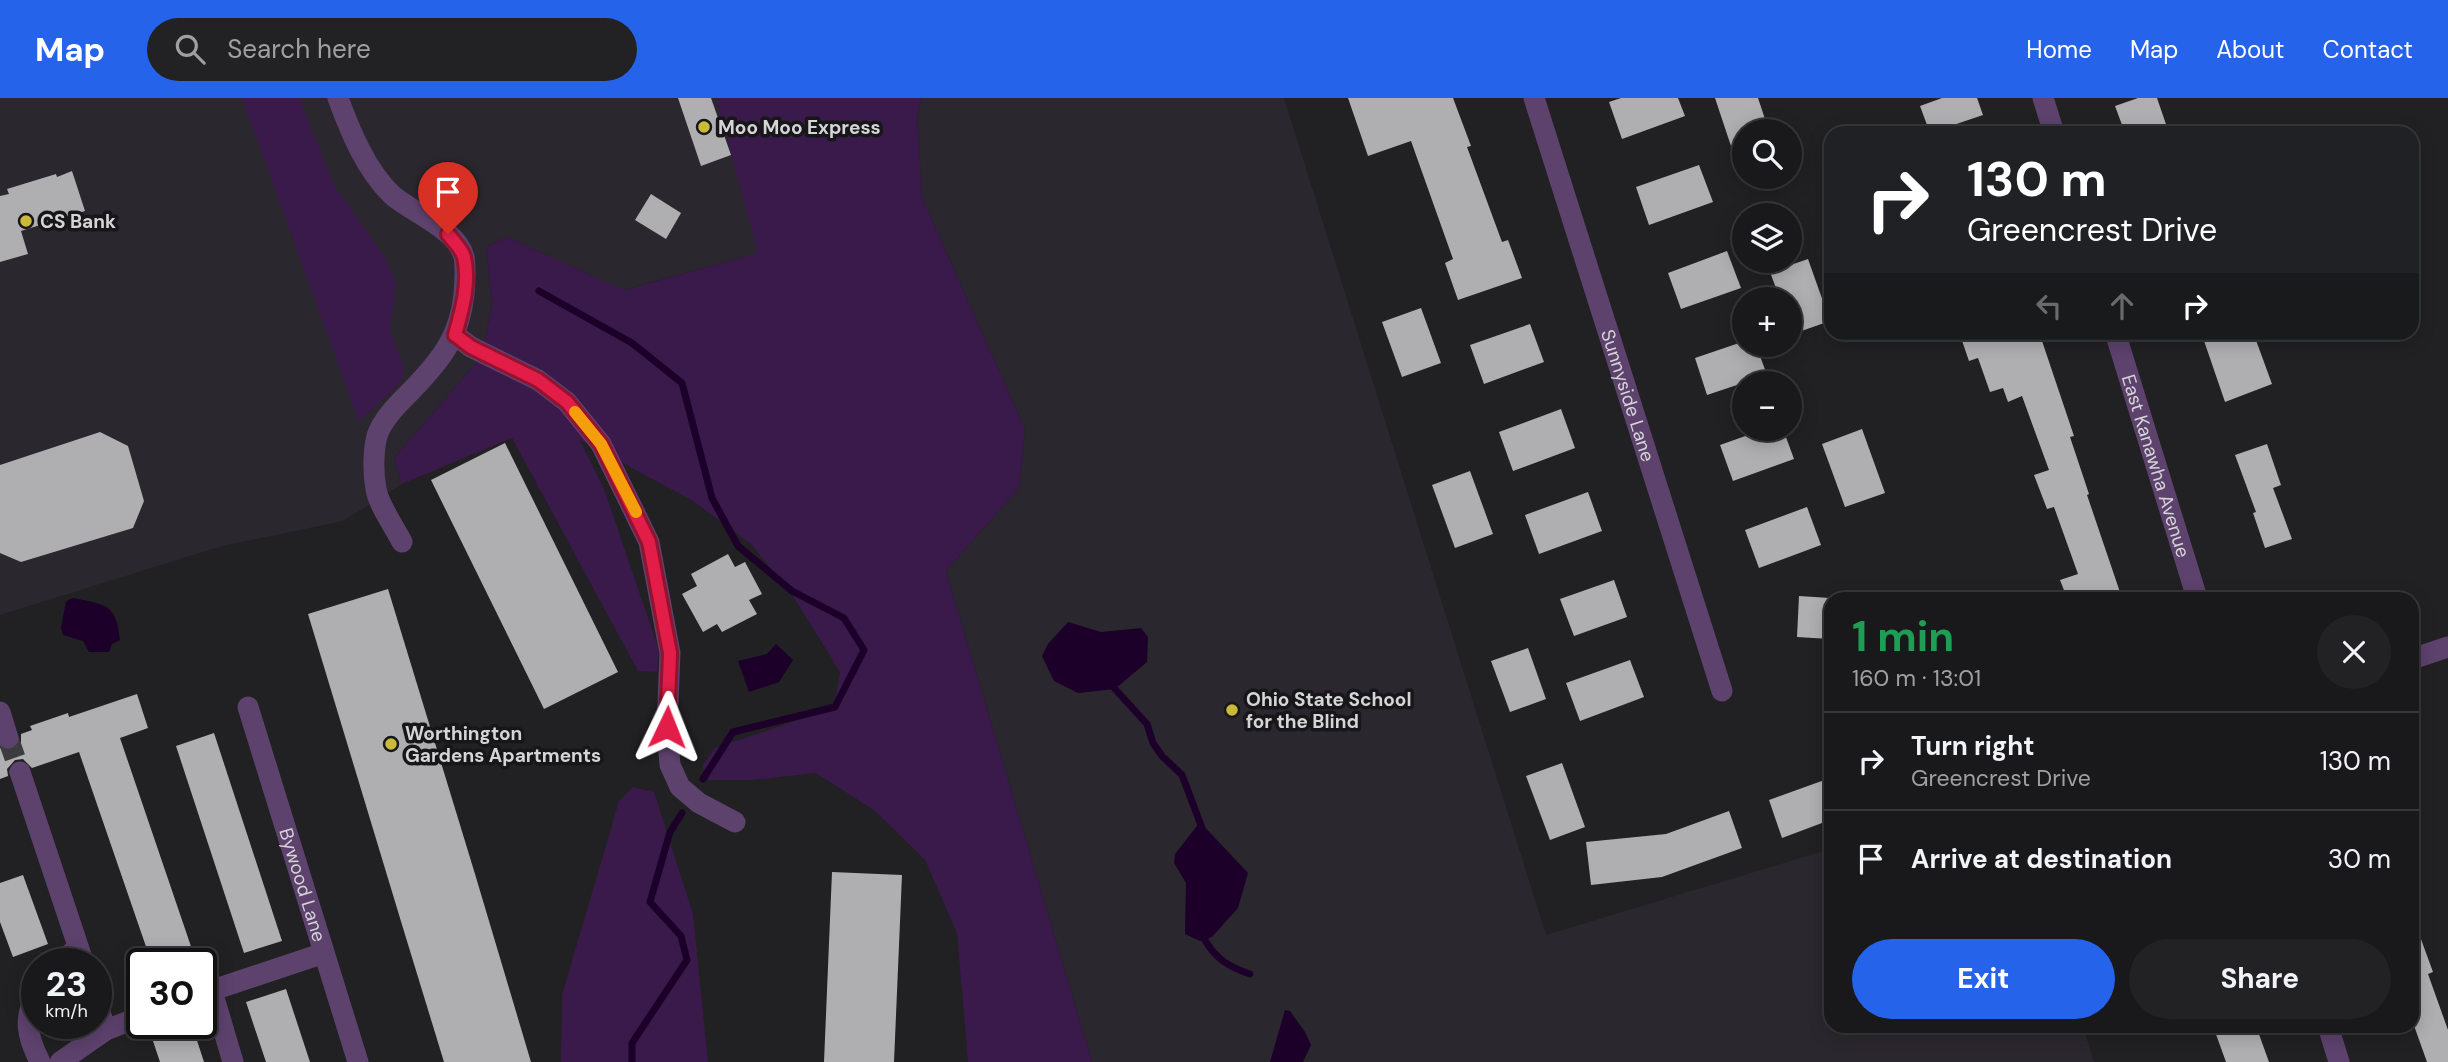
<!DOCTYPE html>
<html lang="en">
<head>
<meta charset="utf-8">
<style>
	body { margin:0; font-family:"DM Sans",sans-serif; background:#222123; color:#f1f3f6; height:100vh; display:flex; flex-direction:column; font-size:26px; white-space:nowrap }
	* { box-sizing:border-box; margin:0 }
	p { font-size:23px; color:#9fa0a2 }
	.icon { flex:none; width:38px; height:38px; fill:none; stroke:currentColor; stroke-width:2; stroke-linecap:round; stroke-linejoin:round }
	.map { position:relative; flex:1; overflow:hidden }
	.drawer { position:absolute; left:1824px; top:494px; width:595px; height:441px; display:flex; flex-direction:column; background:#19181a; border-radius:21px; box-shadow:0 4px 18px #0003,0 0 0 2px #373739 }
	.drawer>* { flex:none }
	.banner { position:absolute; left:1824px; top:28px; width:595px; height:214px; border-radius:21px; box-shadow:0 4px 18px #0003,0 0 0 2px #373739; background:#202124; color:#fff; overflow:hidden }
	.tools { position:absolute; left:1732px; top:21px; display:grid; gap:14px }
	.tools a { display:grid; place-items:center; width:70px; height:70px; border-radius:50%; background:#19181a; box-shadow:0 4px 18px #0003,0 0 0 2px #373739; font-size:35px }
	.speed { position:absolute; left:21px; top:850px; display:flex; gap:14px; font-size:35px; font-weight:700; text-align:center }
	.speed>* { display:grid; place-content:center; width:91px; height:91px; border-radius:50%; background:#19181a; box-shadow:0 4px 18px #0003,0 0 0 2px #373739; line-height:1 }
	.speed small { font-size:18px; font-weight:400 }
	.speed .limit { border:4px solid #111; border-radius:10px; background:#fff; color:#111 }
	.pin { position:absolute; display:grid; place-items:center; width:60px; height:60px; color:#fff; margin:-72px -30px; border-radius:50% 50% 50% 0; rotate:-45deg; box-shadow:0 0 7px #0007 }
	.pin .icon { rotate:45deg }
	.me { position:absolute; width:77px; margin:-38px; rotate:2deg; stroke-linejoin:round; filter:drop-shadow(0 0 5px #0008) }
	.turn { display:flex; align-items:center; gap:24px; height:147px; padding:0 28px; font-size:32px }
	.turn .icon { width:91px; height:91px; stroke-width:2.5 }
	.turn b { display:block; font-size:49px; line-height:60px }
	.lanes { display:flex; align-items:center; height:66px; padding:0 28px; background:#0003; justify-content:center; gap:35px; direction:ltr }
	.lanes .off { opacity:.35 }
	.round { display:grid; place-items:center; flex:none; width:74px; height:74px; border-radius:37px; background:#222123 }
	.summary { display:flex; align-items:center; justify-content:space-between; height:119px; padding:0 28px }
	h1 { font-size:42px; font-weight:700; line-height:52px; color:#1e9e55 }
	.primary-button { display:flex; gap:14px; margin-top:auto; padding:14px 28px }
	.primary-button a { flex:1; height:80px; border-radius:42px; background:#2563eb; color:#fff; font-size:28px; font-weight:700; line-height:80px; text-align:center }
	.primary-button a+a { background:#222123; color:#f1f3f6 }
	ul { padding:0; list-style:none }
	li { display:flex; align-items:center; gap:21px; height:98px; padding:0 28px; border-top:2px solid #373739 }
	li div { flex:1 }
	li b { display:block; font-size:26px }
	li em { font-style:normal }
	header { display:flex; align-items:center; gap:42px; box-sizing:border-box; height:98px; padding:0 35px; background:#2563eb; color:#fff }
	header strong { font-size:33px }
	nav { display:flex; gap:38px; margin-inline-start:auto; font-size:24px }
	.search { width:490px; height:63px; background:#222123; display:flex; align-items:center; gap:18px; box-sizing:border-box; padding:0 24px; border-radius:38px; color:#9fa0a2; font-size:26px }
	.map>svg:first-child { display:block }
	.built { fill:#2b272e }
	.green { fill:#391a4a }
	.water { fill:#1c002a }
	.lines { fill:none; stroke-linecap:round; stroke-linejoin:round }
	.stream { stroke:#1c002a; stroke-width:7 }
	.building { fill:#afaeb0 }
	.minor-tunnel { stroke:#3c3b3d; stroke-width:21; stroke-dasharray:21 10; stroke-linecap:butt }
	.minor { stroke:#5d426d; stroke-width:21 }
	.route-casing { stroke:#92132f; stroke-width:18 }
	.route { stroke:#e11d48; stroke-width:12 }
	.slow { stroke:#f59e0b; stroke-width:12 }
	.poi-dot { fill:#caba3a; stroke:#171618; stroke-width:2.5 }
	.labels { text-anchor:middle; stroke-width:7; stroke-linejoin:round; paint-order:stroke }
	.poi-label { font-size:19px; font-weight:bold; fill:#d5d4d6; stroke:#171618; text-anchor:start }
	.street-label { font-size:19px; fill:#d5d4d6; stroke:#171618 }
</style>
</head>
<body>
<header>
<strong>Map</strong>
<div class="search"><svg class="icon" aria-label="search" viewBox="0 0 24 24"><circle cx="10" cy="10" r="6"/><path d="M15 15l6 6"/></svg>Search here</div>
<nav><a>Home</a><a>Map</a><a>About</a><a>Contact</a></nav>
</header>
<div class="map">
<svg width="2448" height="964" viewBox="0 0 2448 964">
	<rect width="100%" height="100%" fill="#212022"/>
	<!-- built -->
	<g class="built">
		<polygon points="0,0 716,0 759,155 623,192 507,139 486,149 492,205 482,258 394,360 402,386 343,423 222,448 0,517"/>
		<polygon points="922,0 1284,0 1546,837 1830,751 1830,928 2083,928 2094,964 1092,964 946,473 1019,390 1025,331 922,99 917,18"/>
	</g>
	<!-- green -->
	<g class="green">
		<polygon points="242,0 299,0 334,87 386,161 396,184 390,232 404,270 401,284 359,324"/>
		<polygon points="716,0 922,0 917,18 922,99 1025,331 1019,390 946,473 1092,964 968,964 957,835 925,762 875,713 816,675 752,682 709,682 702,668 715,650 822,614 835,603 840,574 793,498 751,446 693,403 580,342 604,391 659,552 657,574 638,573 512,340 402,386 394,360 482,258 492,205 486,149 507,139 624,192 758,155"/>
		<polygon points="633,689 654,694 693,816 708,964 561,964 562,897 619,703"/>
	</g>
	<!-- water -->
	<g class="water">
		<path d="M 73,500 C 106,507 116,505 120,542 L 112,546 L 109,554 L 89,554 L 83,543 L 63,537 L 61,530 L 66,503 Z"/>
		<polygon points="1068,524 1101,534 1141,530 1148,539 1147,564 1115,591 1078,595 1054,583 1042,558 1048,546"/>
		<polygon points="776,546 793,562 779,584 749,594 738,563 767,556"/>
		<polygon points="1200,724 1248,775 1238,810 1212,839 1200,843 1185,836 1186,785 1174,765 1175,756"/>
		<polygon points="1285,912 1290,913 1305,934 1311,947 1303,964 1270,964"/>
	</g>
	<g class="lines">
		<!-- stream -->
		<g class="stream">
			<polyline points="539,193 632,245 682,285 712,400 738,448 792,493 844,520 864,552 835,609 733,634 703,681"/>
			<polyline points="1115,591 1147,626 1153,645 1162,658 1182,677 1202,730"/>
			<path d="M 1205,835 L 1205,842 C 1216,861 1229,869 1250,876"/>
			<polyline points="632,964 632,945 687,862 681,838 650,804 670,734 682,715"/>
		</g>
	</g>
	<!-- building -->
	<g class="building">
		<polygon points="678,0 711,0 731,57 701,68"/>
		<polygon points="1348,0 1453,0 1471,48 1467,49 1502,144 1508,142 1522,180 1458,202 1445,165 1453,161 1411,43 1368,58"/>
		<polygon points="1621,0 1678,0 1685,18 1622,41 1609,4"/>
		<polygon points="1715,0 1758,0 1769,33 1745,33 1745,78 1741,78"/>
		<polygon points="1942,0 1977,0 1983,17 1930,35 1920,8"/>
		<polygon points="2138,0 2157,0 2169,35 2125,35 2115,8"/>
		<polygon points="1699,67 1713,104 1649,127 1636,89"/>
		<polygon points="72,73 85,113 21,133 28,156 0,164 0,98 9,96 7,91 56,76 57,79"/>
		<polygon points="651,96 681,115 666,141 635,122"/>
		<polygon points="1727,153 1741,190 1681,211 1668,175"/>
		<polygon points="1808,161 1830,223 1790,237 1790,201 1780,201 1770,174"/>
		<polygon points="1421,210 1441,265 1402,279 1382,224"/>
		<polygon points="1530,226 1544,264 1484,286 1470,247"/>
		<polygon points="1959,234 2039,234 2074,338 2070,339 2089,396 2087,397 2122,500 2067,500 2060,482 2078,476 2054,409 2047,411 2034,377 2049,372 2022,298 2008,304 2003,290 1990,294 1978,260 1969,263"/>
		<polygon points="2201,234 2253,234 2272,286 2225,304"/>
		<polygon points="1745,243 1745,247 1756,247 1767,277 1707,297 1695,260"/>
		<polygon points="1561,311 1575,350 1513,373 1499,334"/>
		<polygon points="1765,331 1783,331 1794,361 1733,383 1720,347"/>
		<polygon points="1862,331 1885,395 1845,409 1822,346"/>
		<polygon points="100,334 128,348 144,403 133,430 21,464 0,455 0,367"/>
		<polygon points="505,345 618,574 544,611 431,382"/>
		<polygon points="2267,346 2281,387 2273,390 2292,441 2265,450 2253,415 2256,414 2235,357"/>
		<polygon points="1470,373 1493,436 1455,450 1432,387"/>
		<polygon points="1588,394 1602,433 1539,456 1525,417"/>
		<polygon points="1807,409 1821,447 1759,470 1745,432"/>
		<polygon points="728,456 735,469 745,464 762,496 749,502 757,516 722,534 717,526 703,534 682,496 697,488 691,476"/>
		<polygon points="1614,482 1627,519 1574,538 1560,501"/>
		<polygon points="388,491 475,776 531,964 444,964 403,830 308,516"/>
		<polygon points="1799,498 1830,500 1830,541 1797,539"/>
		<polygon points="1528,550 1546,601 1510,614 1491,563"/>
		<polygon points="1630,562 1644,599 1580,623 1566,585"/>
		<polygon points="137,596 148,630 120,640 197,866 152,866 79,654 32,670 23,661 15,662 7,671 8,678 0,681 0,650 11,653 17,649 21,644 21,636 32,632 30,628 68,615 69,619"/>
		<polygon points="214,635 282,843 244,855 176,648"/>
		<polygon points="1562,665 1585,729 1550,742 1526,678"/>
		<polygon points="1830,680 1830,722 1782,740 1769,702"/>
		<polygon points="1729,713 1742,750 1662,779 1591,787 1586,744 1666,736"/>
		<polygon points="832,774 902,777 894,964 824,964"/>
		<polygon points="23,777 48,846 13,859 0,824 0,785"/>
		<polygon points="2412,822 2414,822 2433,874 2428,876 2448,932 2448,964 2427,964 2412,922"/>
		<polygon points="286,891 310,964 266,964 246,904"/>
		<polygon points="192,927 204,964 160,964 152,940"/>
		<polygon points="2213,928 2256,928 2269,964 2226,964"/>
	</g>
	<g class="lines">
		<!-- minor-tunnel -->
		<polyline class="minor-tunnel" points="8,640 20,674"/>
		<!-- minor -->
		<g class="minor">
			<path d="M 338,0 C 350,33 366,72 392,97 C 413,115 457,131 464,159 C 466,170 465,184 464,196 C 460,238 441,262 412,292 C 400,304 382,321 377,338 C 373,354 373,375 376,391 C 378,406 395,430 402,444"/>
			<path id="s1" d="M 1534,0 L 1722,593"/>
			<polyline points="2043,0 2054,35"/>
			<path id="s2" d="M 2115,234 L 2197,500"/>
			<polyline points="455,237 471,249 538,282 567,304 601,346 649,444 670,555 667,629 670,667 680,689 699,705 735,724"/>
			<polyline points="2412,561 2448,549"/>
			<path id="s3" d="M 248,609 L 358,964"/>
			<polyline points="0,614 8,640"/>
			<polyline points="20,674 84,866"/>
			<polyline points="59,866 78,849"/>
			<polyline points="212,893 233,964"/>
			<path d="M 37,894 C 23,921 27,938 40,964"/>
			<polyline points="201,896 324,855"/>
			<polyline points="96,903 106,932 142,918"/>
			<polyline points="2328,928 2339,964"/>
			<polyline points="60,964 106,932"/>
		</g>
	</g>
	<g class="lines">
		<!-- route casing -->
		<g class="route-casing">
			<path id="route" d="M 448,136 C 453,143 462,151 464,159 C 470,185 462,212 455,237 L 471,249 L 538,282 L 567,304 L 601,346 L 649,444 L 670,555 L 667,629"/>
		</g>
		<!-- route -->
		<use href="#route" class="route"/>
		<!-- slow -->
		<polyline class="slow" points="575,314 601,346 636,414"/>
	</g>
	<!-- markers -->
	<g class="poi-dot">
		<circle cx="704" cy="29" r="7"/>
		<circle cx="26" cy="123" r="7"/>
		<circle cx="1232" cy="612" r="7"/>
		<circle cx="391" cy="646" r="7"/>
	</g>
	<g class="labels">
		<!-- poi labels -->
		<g class="poi-label">
			<text x="718" y="36">Moo Moo Express</text>
			<text x="40" y="130">CS Bank</text>
			<text x="1246" y="608">Ohio State School<tspan x="1246" dy="22">for the Blind</tspan></text>
			<text x="405" y="642">Worthington<tspan x="405" dy="22">Gardens Apartments</tspan></text>
		</g>
		<!-- street labels -->
		<g class="street-label">
			<text dy="7" stroke="none"><textPath href="#s1" startOffset="312">Sunnyside Lane</textPath></text>
			<text dy="7" stroke="none"><textPath href="#s2" startOffset="140">East Kanawha Avenue</textPath></text>
			<text dy="7" stroke="none"><textPath href="#s3" startOffset="186">Bywood Lane</textPath></text>
		</g>
	</g>
</svg>
<div class="tools">
<a><svg class="icon" aria-label="search" viewBox="0 0 24 24"><circle cx="10" cy="10" r="6"/><path d="M15 15l6 6"/></svg></a>
<a><svg class="icon" aria-label="layers" viewBox="0 0 24 24"><path d="M12 4l9 5-9 5-9-5zM3 14l9 5 9-5"/></svg></a>
<a>+</a>
<a>−</a>
</div>
<div class="speed"><div>23<small>km/h</small></div><div class="limit">30</div></div>
<div class="pin" style="left:448px;top:136px;background:#d93025"><svg class="icon" aria-label="arrive" viewBox="0 0 24 24"><path d="M6 21V4h12l-3 4 3 4H6"/></svg></div>
<svg class="me" style="left:667px;top:629px" viewBox="-20 -20 40 40"><path d="M0-17L14 15 0 8-14 15z" fill="#e11d48" stroke="#fff" stroke-width="4"/></svg>
<div class="banner">
<div class="turn"><svg class="icon" aria-label="right" viewBox="0 0 24 24"><path d="M7 20v-9h11M14 6l5 5-5 5"/></svg><div><b>130 m</b>Greencrest Drive</div></div>
<div class="lanes"><svg class="icon off" aria-label="left" viewBox="0 0 24 24"><path d="M17 20v-9H6M10 6l-5 5 5 5"/></svg><svg class="icon off" aria-label="ahead" viewBox="0 0 24 24"><path d="M12 20V5M6 11l6-6 6 6"/></svg><svg class="icon" aria-label="right" viewBox="0 0 24 24"><path d="M7 20v-9h11M14 6l5 5-5 5"/></svg></div>
</div>
<section class="drawer">
<div class="summary"><div><h1>1 min</h1><p>160 m · 13:01</p></div><a class="round"><svg class="icon" aria-label="close" viewBox="0 0 24 24"><path d="M6 6l12 12M18 6L6 18"/></svg></a></div>
<ul>
<li><svg class="icon" aria-label="right" viewBox="0 0 24 24"><path d="M7 20v-9h11M14 6l5 5-5 5"/></svg><div><b>Turn right</b><p>Greencrest Drive</p></div><em>130 m</em></li>
<li><svg class="icon" aria-label="arrive" viewBox="0 0 24 24"><path d="M6 21V4h12l-3 4 3 4H6"/></svg><div><b>Arrive at destination</b></div><em>30 m</em></li>
</ul>
<div class="primary-button"><a>Exit</a><a>Share</a></div>
</section>
</div>
</body>
</html>
